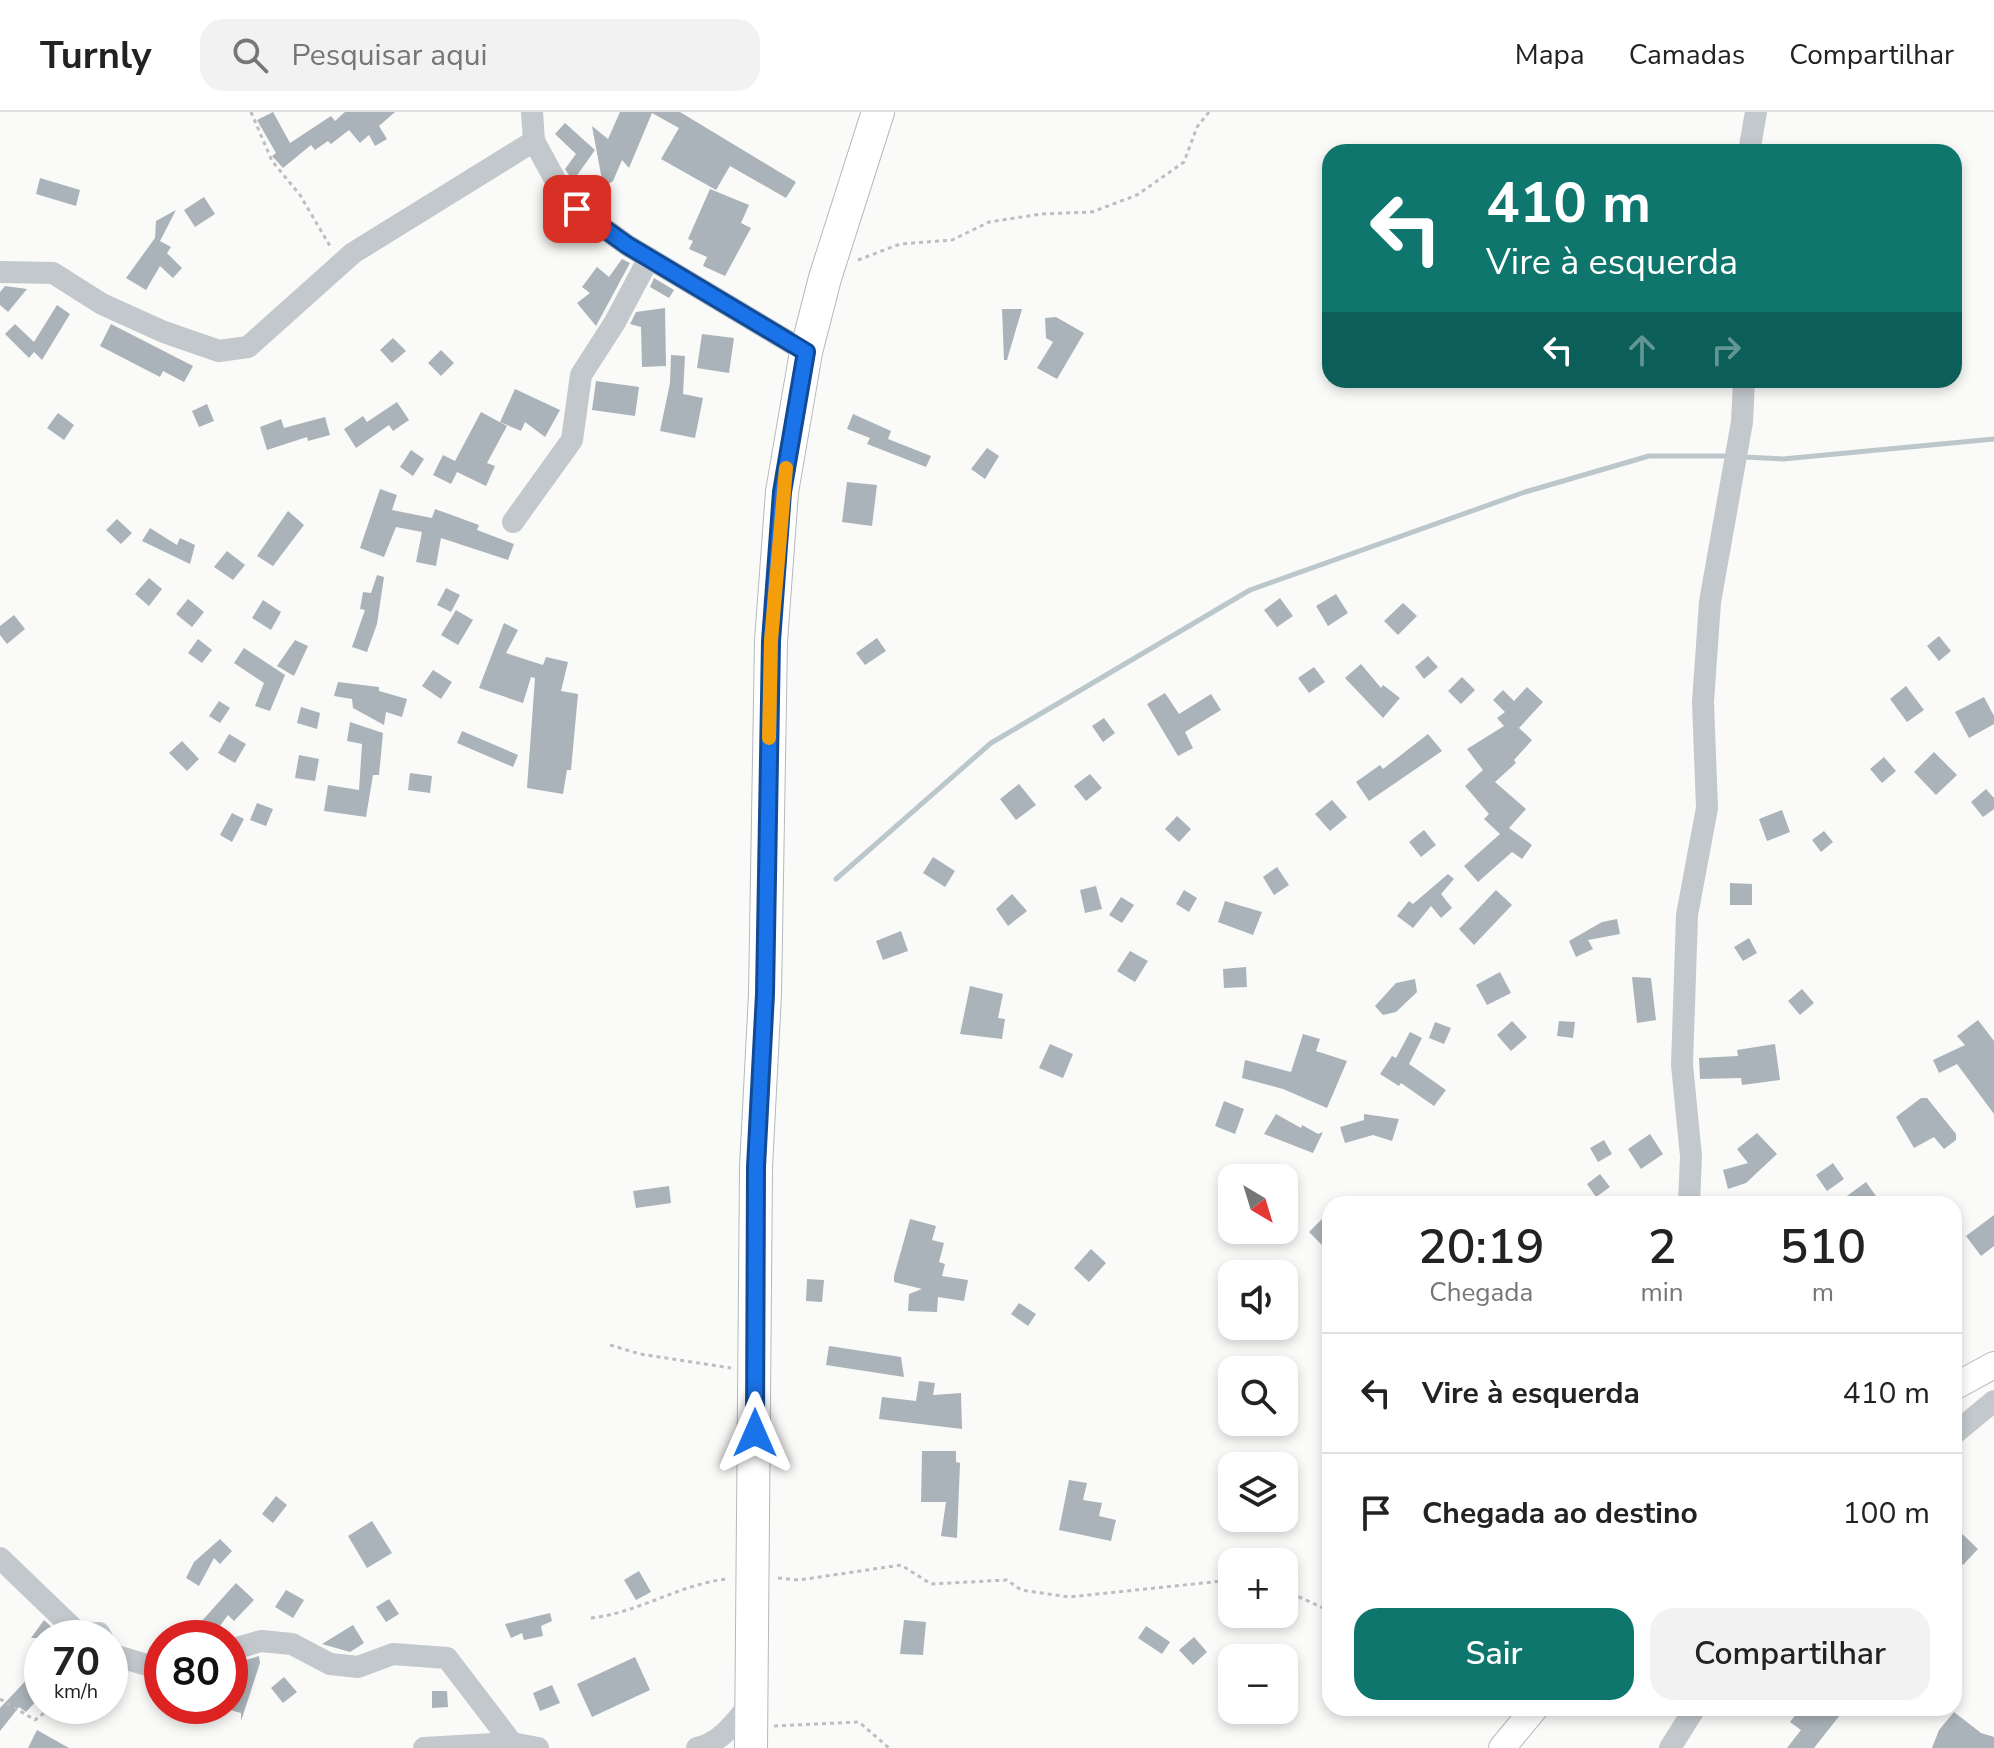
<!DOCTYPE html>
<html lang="pt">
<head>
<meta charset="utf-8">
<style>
	body { margin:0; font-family:"Nunito Sans",sans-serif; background:#f2f2f2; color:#222; height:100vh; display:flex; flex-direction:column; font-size:30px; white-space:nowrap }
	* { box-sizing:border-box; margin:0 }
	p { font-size:26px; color:#767676 }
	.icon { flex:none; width:44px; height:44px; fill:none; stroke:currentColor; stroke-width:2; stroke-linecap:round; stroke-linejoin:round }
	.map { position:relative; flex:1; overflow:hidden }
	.sheet { position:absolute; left:1322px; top:1084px; width:640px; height:520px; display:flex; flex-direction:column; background:#fff; border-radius:24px; box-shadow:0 4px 12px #0003 }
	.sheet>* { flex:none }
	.banner { position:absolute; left:1322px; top:32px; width:640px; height:244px; border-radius:24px; box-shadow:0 4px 12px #0003; background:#0f766e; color:#fff; overflow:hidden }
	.needle { width:52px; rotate:142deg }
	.tools { position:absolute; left:1218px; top:1052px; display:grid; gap:16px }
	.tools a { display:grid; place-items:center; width:80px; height:80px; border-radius:16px; background:#fff; box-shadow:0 4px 12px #0003; font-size:40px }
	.speed { position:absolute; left:24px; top:1508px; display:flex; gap:16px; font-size:40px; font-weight:700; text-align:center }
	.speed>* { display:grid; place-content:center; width:104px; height:104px; border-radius:50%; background:#fff; box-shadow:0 4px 12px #0003; line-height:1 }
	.speed small { font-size:20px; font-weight:400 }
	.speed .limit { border:12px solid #d22; background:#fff; color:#111 }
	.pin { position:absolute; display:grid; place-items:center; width:68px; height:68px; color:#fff; margin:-34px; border-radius:16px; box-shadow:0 4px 12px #0006 }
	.me { position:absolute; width:88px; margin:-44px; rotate:0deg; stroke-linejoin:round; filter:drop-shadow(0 0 6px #0008) }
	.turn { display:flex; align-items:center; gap:28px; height:168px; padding:0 32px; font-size:36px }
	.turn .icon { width:104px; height:104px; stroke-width:2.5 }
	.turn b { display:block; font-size:56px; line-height:68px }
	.lanes { display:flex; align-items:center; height:76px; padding:0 32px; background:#0003; justify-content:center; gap:40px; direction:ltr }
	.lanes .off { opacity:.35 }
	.eta { display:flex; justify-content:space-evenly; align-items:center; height:136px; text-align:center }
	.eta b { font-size:48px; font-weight:600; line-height:56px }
	.cta { display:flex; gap:16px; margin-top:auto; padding:16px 32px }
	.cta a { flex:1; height:92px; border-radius:24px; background:#0f766e; color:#fff; font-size:32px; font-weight:600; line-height:92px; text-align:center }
	.cta a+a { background:#f2f2f2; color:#222 }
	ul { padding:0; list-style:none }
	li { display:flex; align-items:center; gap:24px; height:120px; padding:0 32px; border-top:2px solid #e0e0e0 }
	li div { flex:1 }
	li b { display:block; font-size:30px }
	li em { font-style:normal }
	header { display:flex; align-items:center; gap:48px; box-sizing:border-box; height:112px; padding:0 40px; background:#fff; border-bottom:2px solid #e0e0e0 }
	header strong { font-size:38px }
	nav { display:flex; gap:44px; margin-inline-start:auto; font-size:28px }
	.search { width:560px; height:72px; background:#f2f2f2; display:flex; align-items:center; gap:20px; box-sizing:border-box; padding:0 28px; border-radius:24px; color:#767676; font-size:30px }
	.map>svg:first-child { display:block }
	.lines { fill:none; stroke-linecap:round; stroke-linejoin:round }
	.stream { stroke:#bbc7cb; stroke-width:5 }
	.building { fill:#aab3b9 }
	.major-casing { stroke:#b5babe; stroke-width:28 }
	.highway-casing { stroke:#b4b9bd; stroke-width:34 }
	.path { stroke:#bbbfc2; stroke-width:3; stroke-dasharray:4 4; stroke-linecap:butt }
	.minor { stroke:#c3c8cc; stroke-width:22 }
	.major { stroke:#fff; stroke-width:26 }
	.highway { stroke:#fff; stroke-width:32 }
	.route-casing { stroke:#114b97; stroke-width:20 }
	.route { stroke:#1a73e8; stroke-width:14 }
	.slow { stroke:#f59e0b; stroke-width:14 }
</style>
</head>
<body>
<header>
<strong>Turnly</strong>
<div class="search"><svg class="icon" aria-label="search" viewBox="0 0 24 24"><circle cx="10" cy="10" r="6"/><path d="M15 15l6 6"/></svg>Pesquisar aqui</div>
<nav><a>Mapa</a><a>Camadas</a><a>Compartilhar</a></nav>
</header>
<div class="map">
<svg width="1994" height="1636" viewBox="0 0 1994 1636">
	<rect width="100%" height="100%" fill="#fafaf8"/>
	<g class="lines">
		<!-- stream -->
		<g class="stream">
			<polyline points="1744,345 1783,347 1994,327"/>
			<polyline points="836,767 991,631 1250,478 1525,380 1649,344 1730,344"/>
		</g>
	</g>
	<!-- building -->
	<g class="building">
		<polygon points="273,0 290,31 331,4 335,9 345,0 395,0 379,14 387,27 375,34 369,23 360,31 349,18 331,32 328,29 315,38 311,33 283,56 272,44 276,41 257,8"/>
		<polygon points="620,0 680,0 796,70 786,86 730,54 716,78 661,47 679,16 652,1 629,56 622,48 613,69 607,73 602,68 592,14 608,27"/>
		<polygon points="565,11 595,38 573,69 565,57 576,42 555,22"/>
		<polygon points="40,66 80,78 76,94 36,82"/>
		<polygon points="710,77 749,93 741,111 751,116 725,164 703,154 707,145 689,137 693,129 688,127"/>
		<polygon points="204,85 215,102 195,115 184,98"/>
		<polygon points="176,98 160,129 171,135 167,141 182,156 173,166 160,154 146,178 126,166 155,126 156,109"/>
		<polygon points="622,147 630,151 596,214 577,191 590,181 582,175 597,155 609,165"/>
		<polygon points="654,166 674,178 669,186 650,175"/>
		<polygon points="5,174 27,177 8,200 0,193 0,180"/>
		<polygon points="57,193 70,202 42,248 34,240 29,246 5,222 15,212 34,230"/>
		<polygon points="665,196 666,254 642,255 641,215 630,212 636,200"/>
		<polygon points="1002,197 1022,197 1007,248 1004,248"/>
		<polygon points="1056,205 1084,221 1057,267 1037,256 1053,230 1046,226 1045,206"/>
		<polygon points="111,212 193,254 184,270 163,259 160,265 100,234"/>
		<polygon points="702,222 734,226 729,261 697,256"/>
		<polygon points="393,226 406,239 392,251 380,238"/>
		<polygon points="441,238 454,251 441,264 428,251"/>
		<polygon points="671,243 685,244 683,282 703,286 695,326 660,319 670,271"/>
		<polygon points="596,269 639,275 635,304 592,298"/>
		<polygon points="515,277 560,298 545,325 525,310 521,319 500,310"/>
		<polygon points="397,290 409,308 393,319 389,313 356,336 344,317 363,304 367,310"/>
		<polygon points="207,292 214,309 199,315 192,299"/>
		<polygon points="481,300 507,314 487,351 495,354 486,374 457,360 451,372 433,363 443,343 455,349"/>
		<polygon points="58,301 74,313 64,328 47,316"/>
		<polygon points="853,302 891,319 888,327 931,344 926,355 867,332 870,326 847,317"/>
		<polygon points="325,305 330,323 308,329 307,325 267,338 260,315 281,307 284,316"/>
		<polygon points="987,336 999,344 985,367 971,357"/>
		<polygon points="411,338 424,347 413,364 400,355"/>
		<polygon points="847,370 877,373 872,414 842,410"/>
		<polygon points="380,377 397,383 392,398 432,406 435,397 479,413 477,418 514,432 508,448 441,426 436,454 416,450 422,420 396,415 384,445 360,436"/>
		<polygon points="288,399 304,413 273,454 257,444"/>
		<polygon points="117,407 132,421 121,432 106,418"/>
		<polygon points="150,416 177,433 180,426 195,433 190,452 142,429"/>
		<polygon points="227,439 245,453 233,468 214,455"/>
		<polygon points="377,463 384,465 377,512 367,540 352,535 365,498 360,497 363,480 371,481"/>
		<polygon points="149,466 162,477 149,494 135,482"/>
		<polygon points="446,476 460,483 451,500 437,493"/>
		<polygon points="1336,482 1348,501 1328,514 1316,494"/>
		<polygon points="1280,486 1293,504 1277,515 1264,498"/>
		<polygon points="188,487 204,500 192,515 176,502"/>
		<polygon points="263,488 281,500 271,518 252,506"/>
		<polygon points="1403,491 1417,504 1398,523 1384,509"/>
		<polygon points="456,498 473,508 458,533 441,523"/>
		<polygon points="14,503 25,517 7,532 0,523 0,514"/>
		<polygon points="504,511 518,518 506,541 543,553 546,545 568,550 561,579 578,582 571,658 567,658 563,682 527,676 535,566 531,565 523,591 479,576"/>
		<polygon points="1939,524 1951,539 1939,549 1927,534"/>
		<polygon points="877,526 886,539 865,553 856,541"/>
		<polygon points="198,527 212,538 202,551 188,541"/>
		<polygon points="295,528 308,534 294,564 277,554"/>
		<polygon points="244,536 285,563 270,599 255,594 264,571 234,551"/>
		<polygon points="1428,544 1438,555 1424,567 1415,555"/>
		<polygon points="1361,552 1381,576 1383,573 1400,586 1383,606 1345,566"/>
		<polygon points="1314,555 1325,570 1309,581 1298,566"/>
		<polygon points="433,558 452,570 441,587 422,574"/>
		<polygon points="1462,565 1475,578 1461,592 1448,579"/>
		<polygon points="338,570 379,575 379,579 407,587 402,605 386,600 384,613 353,596 352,587 334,584"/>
		<polygon points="1906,574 1924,598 1907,610 1890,587"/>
		<polygon points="1527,575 1543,590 1519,616 1532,628 1514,648 1516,651 1495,670 1526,697 1509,716 1532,733 1522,747 1512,740 1478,770 1464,754 1500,722 1484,707 1489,702 1465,674 1483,658 1467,637 1504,614 1497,606 1505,600 1493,588 1503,578 1514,589"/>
		<polygon points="1165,581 1179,602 1211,582 1221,598 1185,620 1193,636 1178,644 1147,592"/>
		<polygon points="1984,585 1994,604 1994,612 1969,626 1955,600"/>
		<polygon points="219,589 230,596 220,611 209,604"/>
		<polygon points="301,595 320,601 317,617 297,611"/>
		<polygon points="1104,606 1115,621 1103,630 1092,614"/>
		<polygon points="350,610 383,621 379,663 373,663 366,705 324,699 328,673 359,678 362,632 347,629"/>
		<polygon points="462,619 518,643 513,655 457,631"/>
		<polygon points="229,622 246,632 235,651 218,641"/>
		<polygon points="1428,622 1442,639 1369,689 1356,670 1380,653 1383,657"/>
		<polygon points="182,629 199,647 187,659 169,641"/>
		<polygon points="1934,640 1957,663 1936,683 1914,660"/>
		<polygon points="299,643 319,647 315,669 295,666"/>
		<polygon points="1884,645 1896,659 1882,671 1870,657"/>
		<polygon points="410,661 432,664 430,681 408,678"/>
		<polygon points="1090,662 1102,676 1086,689 1074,674"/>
		<polygon points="1019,672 1036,693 1016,708 1000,687"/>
		<polygon points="1986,677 1994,686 1994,697 1983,705 1971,690"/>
		<polygon points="1332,688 1347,705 1330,719 1315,702"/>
		<polygon points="257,691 273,697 266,714 250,708"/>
		<polygon points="1782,698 1790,720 1767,729 1759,707"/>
		<polygon points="232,701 244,707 232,730 220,723"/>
		<polygon points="1177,704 1191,717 1179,730 1165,717"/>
		<polygon points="1424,718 1436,733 1421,745 1409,730"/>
		<polygon points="1824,719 1833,730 1821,740 1812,728"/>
		<polygon points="933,745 955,759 945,775 923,761"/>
		<polygon points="1277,755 1289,773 1274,783 1263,765"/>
		<polygon points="1448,762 1454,767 1441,782 1452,796 1441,806 1431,794 1413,816 1397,804 1409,789 1413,792"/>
		<polygon points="1730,771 1752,772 1752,793 1730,793"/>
		<polygon points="1096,774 1102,797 1085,801 1080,778"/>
		<polygon points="1184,778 1197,786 1189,800 1176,792"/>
		<polygon points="1496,778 1512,793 1474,833 1459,817"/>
		<polygon points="1012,782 1027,799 1008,814 996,797"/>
		<polygon points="1121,785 1134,793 1122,811 1109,803"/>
		<polygon points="1225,789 1262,800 1253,823 1218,810"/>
		<polygon points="1617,807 1620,822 1588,828 1593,837 1576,845 1569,829 1602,810"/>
		<polygon points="901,819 908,839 883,848 876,829"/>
		<polygon points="1749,826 1757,841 1743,849 1734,835"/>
		<polygon points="1130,839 1148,849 1135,870 1117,859"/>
		<polygon points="1246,855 1247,875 1224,876 1223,857"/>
		<polygon points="1500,860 1511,881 1487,893 1476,873"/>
		<polygon points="1632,865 1651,866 1656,908 1637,911"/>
		<polygon points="1415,867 1417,880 1396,900 1383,903 1375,894 1396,871"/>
		<polygon points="970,874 1003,882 998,906 1005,907 1002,927 960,922"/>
		<polygon points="1802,877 1814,891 1800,903 1788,889"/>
		<polygon points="1978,908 1994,929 1994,1002 1957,952 1939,961 1933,948 1965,933 1957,924"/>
		<polygon points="1512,909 1527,925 1511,939 1497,923"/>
		<polygon points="1559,909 1575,910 1573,926 1557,924"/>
		<polygon points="1435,910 1451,916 1444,932 1429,926"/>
		<polygon points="1410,920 1422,926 1409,952 1446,978 1434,994 1401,971 1399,974 1380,962 1392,944 1396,946"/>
		<polygon points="1303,922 1320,927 1316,939 1347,949 1327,996 1283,977 1242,966 1245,948 1291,960"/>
		<polygon points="1050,932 1073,942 1063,966 1039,956"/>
		<polygon points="1775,932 1780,968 1742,973 1741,966 1700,967 1699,946 1738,944 1737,938"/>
		<polygon points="1921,986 1927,986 1956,1022 1956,1028 1944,1037 1934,1025 1914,1036 1896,1005"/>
		<polygon points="1224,989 1244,997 1235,1022 1215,1014"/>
		<polygon points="1276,1002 1301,1016 1302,1013 1318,1022 1323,1020 1313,1041 1264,1022"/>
		<polygon points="1364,1002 1399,1007 1392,1029 1373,1023 1345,1031 1340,1015 1364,1008"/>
		<polygon points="1757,1021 1777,1042 1746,1071 1728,1077 1723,1058 1748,1051 1737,1037"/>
		<polygon points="1650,1022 1663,1042 1641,1057 1628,1037"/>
		<polygon points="1604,1028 1612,1042 1598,1050 1590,1036"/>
		<polygon points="1833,1051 1844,1067 1827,1079 1816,1063"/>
		<polygon points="1600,1062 1610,1075 1596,1085 1587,1072"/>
		<polygon points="1866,1070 1876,1084 1865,1092 1836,1092"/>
		<polygon points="669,1074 671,1091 636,1096 633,1079"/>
		<polygon points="1330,1099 1330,1128 1323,1134 1309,1120"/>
		<polygon points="1994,1103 1994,1134 1981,1144 1966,1124"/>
		<polygon points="910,1107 936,1114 932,1128 944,1131 939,1150 945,1152 942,1164 968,1168 964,1189 938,1185 937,1200 908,1199 909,1182 922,1177 894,1170 894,1164"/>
		<polygon points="1091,1137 1106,1151 1089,1170 1074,1156"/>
		<polygon points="807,1167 824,1168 822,1190 806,1189"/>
		<polygon points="1019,1191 1036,1202 1028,1214 1011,1202"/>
		<polygon points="829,1234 901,1245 904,1265 826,1253"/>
		<polygon points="919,1269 935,1271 933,1283 961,1281 962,1317 879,1307 882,1285 916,1289"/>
		<polygon points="922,1339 956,1339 956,1350 960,1351 957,1426 941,1424 946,1390 921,1390"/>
		<polygon points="1069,1368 1087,1371 1083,1388 1102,1391 1099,1404 1116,1408 1111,1429 1059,1418"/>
		<polygon points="276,1384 287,1393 273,1411 262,1402"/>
		<polygon points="372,1409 392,1441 367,1456 348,1424"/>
		<polygon points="1954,1414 1978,1437 1963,1453 1954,1444"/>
		<polygon points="220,1427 232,1439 220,1452 214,1446 199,1474 186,1466 194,1450"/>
		<polygon points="639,1459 651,1480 636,1488 624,1468"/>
		<polygon points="236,1471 254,1488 234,1509 228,1503 214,1522 200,1511"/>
		<polygon points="286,1478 304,1488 293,1506 275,1495"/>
		<polygon points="389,1487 399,1502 386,1510 376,1495"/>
		<polygon points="550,1501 552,1509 541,1514 543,1524 524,1528 522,1521 511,1526 505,1512"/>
		<polygon points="44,1508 58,1521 54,1526 31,1526"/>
		<polygon points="904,1508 926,1510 923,1543 900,1542"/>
		<polygon points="353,1513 364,1531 350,1540 322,1532"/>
		<polygon points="1146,1514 1170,1530 1162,1542 1138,1526"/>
		<polygon points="1194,1525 1207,1540 1193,1553 1179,1538"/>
		<polygon points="259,1544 260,1551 241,1609 241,1601 230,1598 230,1574 238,1577 237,1562 244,1562 243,1549"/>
		<polygon points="635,1545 650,1578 592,1605 577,1572"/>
		<polygon points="33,1561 41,1568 33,1577 41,1584 26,1600 19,1595 0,1619 0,1596"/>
		<polygon points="284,1565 297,1580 283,1591 271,1576"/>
		<polygon points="552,1573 560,1591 540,1599 533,1581"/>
		<polygon points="432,1579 447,1579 448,1595 432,1596"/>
		<polygon points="1801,1596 1831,1596 1840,1603 1814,1636 1787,1636 1801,1618 1790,1610"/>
		<polygon points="1954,1600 1981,1621 1994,1625 1994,1636 1932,1636 1939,1618"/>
		<polygon points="37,1618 69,1636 28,1636"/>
	</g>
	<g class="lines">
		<!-- major casing -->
		<g class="major-casing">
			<g id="major">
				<polyline points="1954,1275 1994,1253"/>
				<polyline points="1502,1636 1535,1596"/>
			</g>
		</g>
		<!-- highway casing -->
		<g class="highway-casing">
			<polyline id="highway" points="751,1636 756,1055 765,882 771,529 782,380 806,240 825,166 878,0"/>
		</g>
		<!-- path -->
		<g class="path">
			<polyline points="251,0 272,49 300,83 330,134"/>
			<polyline points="858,148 900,132 952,128 989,110 1041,102 1092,100 1137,83 1184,50 1197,15 1209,0"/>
			<polyline points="610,1233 640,1242 731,1256"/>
			<polyline points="778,1466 799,1468 901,1453 931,1472 1007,1468 1021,1478 1069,1485 1232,1468"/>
			<polyline points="1284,1478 1330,1499"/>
			<path d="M 591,1506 C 638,1501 680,1472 727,1467"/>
			<polyline points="0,1587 35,1608 53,1594"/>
			<polyline points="774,1614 859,1610 889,1636"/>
		</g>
		<!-- minor -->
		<g class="minor">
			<polyline points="532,0 534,29"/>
			<polyline points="1749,40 1756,0"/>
			<polyline points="0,160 53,161 102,192 164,220 219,239 248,235 353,141 534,29 558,73 577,97 627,133 806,240"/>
			<polyline points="513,410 572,328 581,263 615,210 649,146"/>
			<polyline points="1689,1092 1691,1044 1682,953 1687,803 1707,696 1703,590 1710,490 1742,310 1744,268"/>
			<polyline points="1954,1322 1994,1289"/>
			<polyline points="0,1446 79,1522 99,1521 102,1526"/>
			<polyline points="230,1538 261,1529 292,1532 330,1552 358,1555 393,1542 447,1546 512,1631 538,1636"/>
			<polyline points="110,1542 147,1553 162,1552"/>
			<polyline points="424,1636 512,1631"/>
			<path d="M 697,1636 C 722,1630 735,1610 751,1591"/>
			<polyline points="1670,1636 1695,1596"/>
		</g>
		<!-- major -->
		<use href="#major" class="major"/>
		<!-- highway -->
		<use href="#highway" class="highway"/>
	</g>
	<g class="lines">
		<!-- route casing -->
		<g class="route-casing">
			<polyline id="route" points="577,97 627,133 806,240 782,380 771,529 765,882 756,1055 755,1321"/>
		</g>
		<!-- route -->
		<use href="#route" class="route"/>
		<!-- slow -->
		<polyline class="slow" points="769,626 771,529 786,356"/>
	</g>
</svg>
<div class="tools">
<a><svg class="needle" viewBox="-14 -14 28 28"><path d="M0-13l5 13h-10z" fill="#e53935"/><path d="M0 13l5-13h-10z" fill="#767676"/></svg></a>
<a><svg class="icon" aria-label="sound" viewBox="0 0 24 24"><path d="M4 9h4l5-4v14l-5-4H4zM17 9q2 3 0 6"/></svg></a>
<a><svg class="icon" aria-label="search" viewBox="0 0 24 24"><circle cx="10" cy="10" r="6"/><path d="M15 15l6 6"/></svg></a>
<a><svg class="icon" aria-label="layers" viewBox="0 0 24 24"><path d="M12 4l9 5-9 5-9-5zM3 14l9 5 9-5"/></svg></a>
<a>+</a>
<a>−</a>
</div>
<div class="speed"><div>70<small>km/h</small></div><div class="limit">80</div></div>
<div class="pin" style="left:577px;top:97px;background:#d93025"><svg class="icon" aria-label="arrive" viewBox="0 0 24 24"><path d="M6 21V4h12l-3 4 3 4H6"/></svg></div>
<svg class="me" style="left:755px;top:1321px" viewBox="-20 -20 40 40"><path d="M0-17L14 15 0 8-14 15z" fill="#1a73e8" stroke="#fff" stroke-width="4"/></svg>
<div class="banner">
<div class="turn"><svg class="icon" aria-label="left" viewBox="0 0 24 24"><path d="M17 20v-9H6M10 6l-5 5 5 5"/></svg><div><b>410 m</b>Vire à esquerda</div></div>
<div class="lanes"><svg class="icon" aria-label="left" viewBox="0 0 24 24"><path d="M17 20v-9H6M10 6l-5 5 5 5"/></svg><svg class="icon off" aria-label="ahead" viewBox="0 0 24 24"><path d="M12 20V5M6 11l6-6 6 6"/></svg><svg class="icon off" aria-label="right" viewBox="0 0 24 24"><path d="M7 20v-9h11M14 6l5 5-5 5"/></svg></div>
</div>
<section class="sheet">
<div class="eta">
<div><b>20:19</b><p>Chegada</p></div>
<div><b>2</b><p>min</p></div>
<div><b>510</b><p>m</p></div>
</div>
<ul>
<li><svg class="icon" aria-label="left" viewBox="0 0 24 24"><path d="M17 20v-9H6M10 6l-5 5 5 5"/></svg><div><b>Vire à esquerda</b></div><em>410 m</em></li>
<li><svg class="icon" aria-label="arrive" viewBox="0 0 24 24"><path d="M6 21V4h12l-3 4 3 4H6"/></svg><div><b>Chegada ao destino</b></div><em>100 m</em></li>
</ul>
<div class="cta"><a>Sair</a><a>Compartilhar</a></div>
</section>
</div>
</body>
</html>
